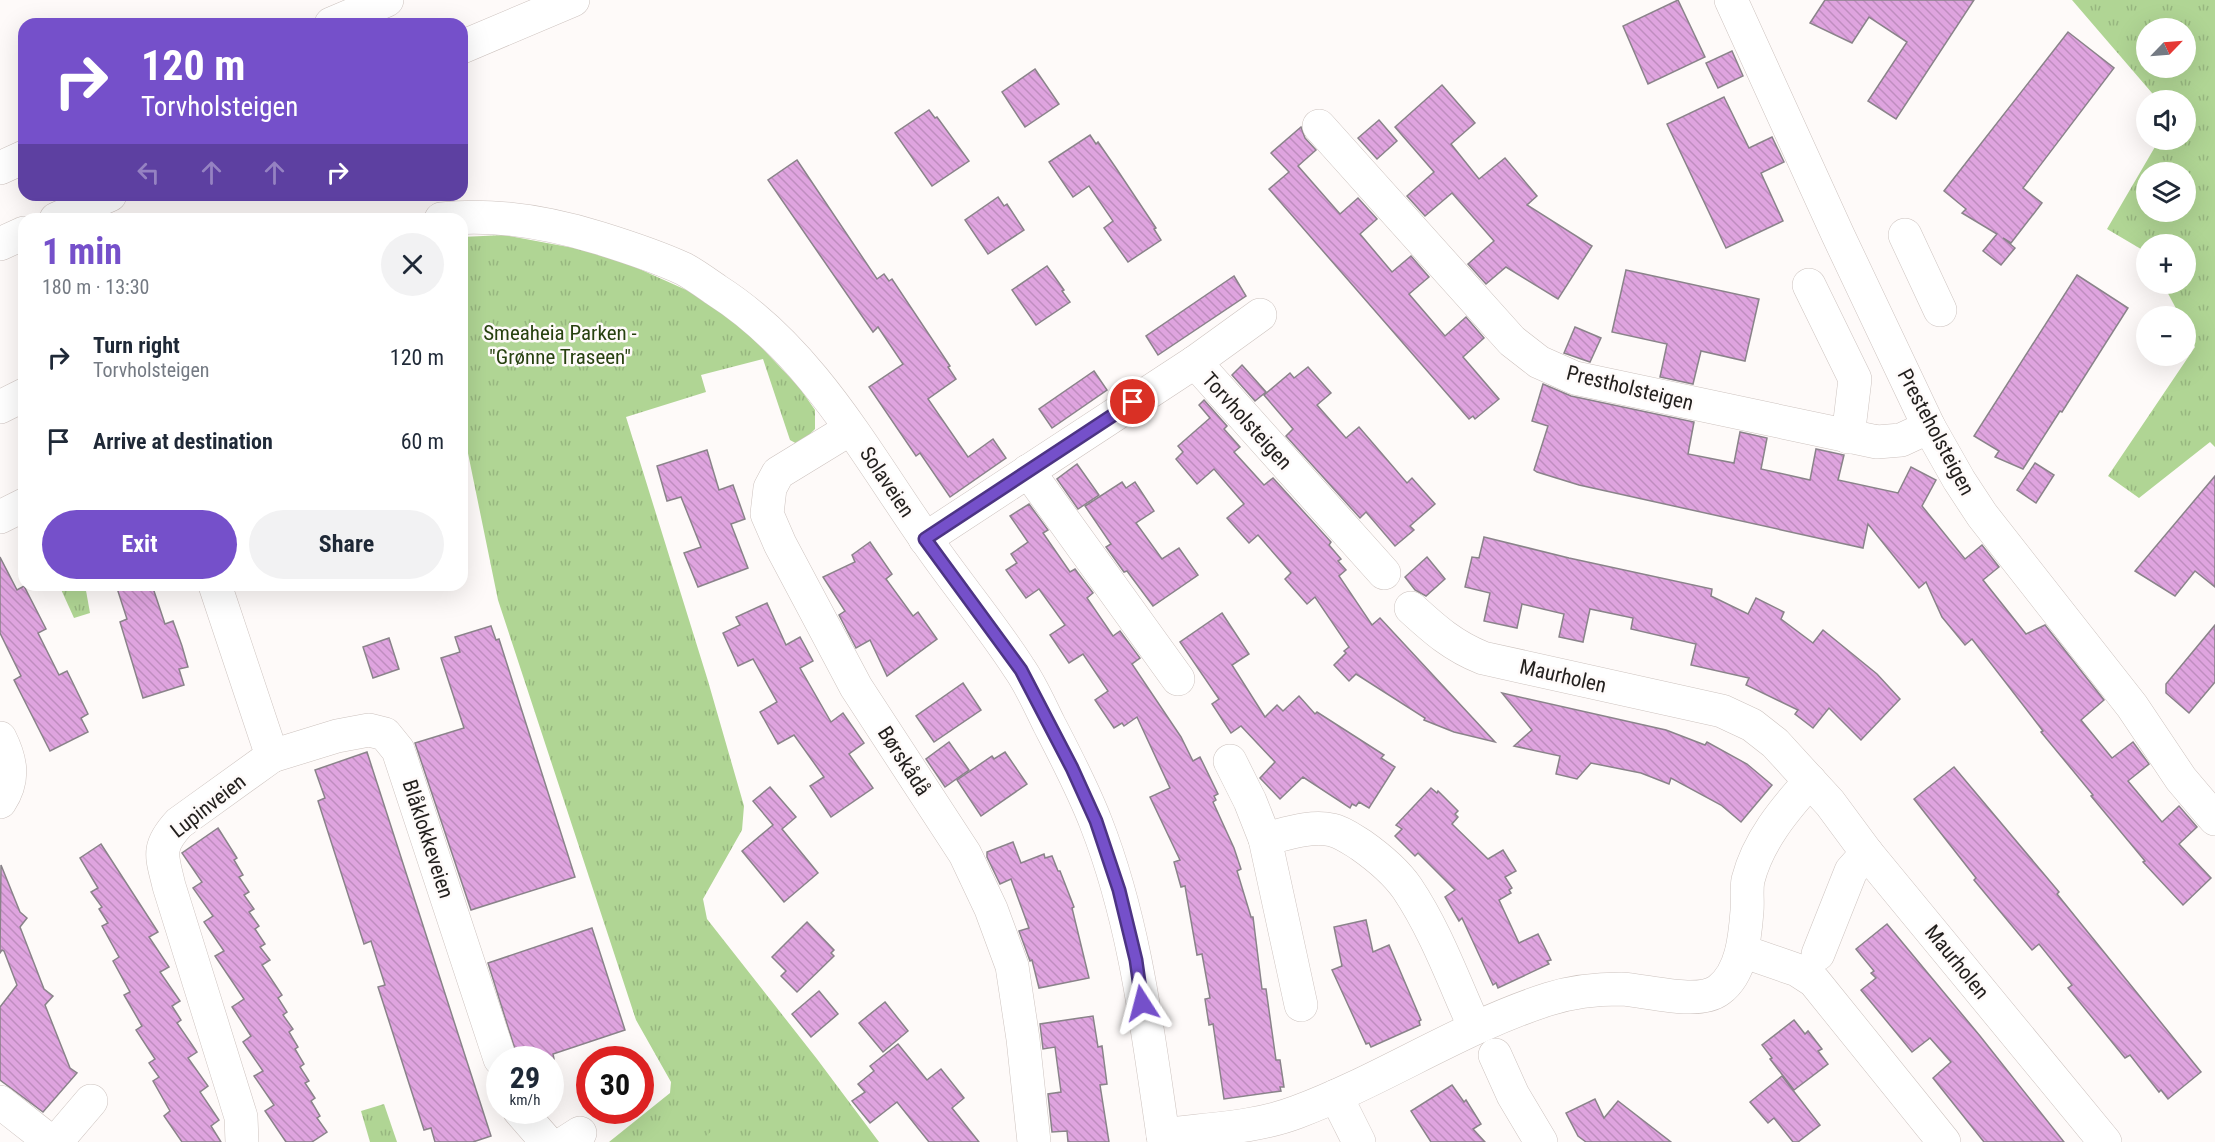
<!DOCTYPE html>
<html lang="en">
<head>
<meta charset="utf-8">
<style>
	body { margin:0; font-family:"Roboto Condensed",sans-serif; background:#f2f2f3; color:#1f2937; height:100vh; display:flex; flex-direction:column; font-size:22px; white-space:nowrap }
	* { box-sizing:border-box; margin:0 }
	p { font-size:20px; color:#747a83 }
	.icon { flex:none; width:33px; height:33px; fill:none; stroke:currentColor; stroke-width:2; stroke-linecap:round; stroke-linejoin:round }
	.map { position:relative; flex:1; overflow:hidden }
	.drawer { position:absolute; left:18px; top:213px; width:450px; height:378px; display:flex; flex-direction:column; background:#fff; border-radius:18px; box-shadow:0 6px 24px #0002 }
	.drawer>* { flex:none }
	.hud { position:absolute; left:18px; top:18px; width:450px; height:183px; border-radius:18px; box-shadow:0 6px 24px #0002; background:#7550ca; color:#fff; overflow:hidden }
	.needle { width:39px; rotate:65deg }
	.controls { position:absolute; left:2136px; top:18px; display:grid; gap:12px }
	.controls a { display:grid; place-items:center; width:60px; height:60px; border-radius:50%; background:#fff; box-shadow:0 6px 24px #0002; font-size:30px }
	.speed { position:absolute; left:486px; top:1046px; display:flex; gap:12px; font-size:30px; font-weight:700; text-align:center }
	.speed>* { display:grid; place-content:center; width:78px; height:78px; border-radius:50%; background:#fff; box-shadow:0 6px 24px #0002; line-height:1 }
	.speed small { font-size:15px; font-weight:400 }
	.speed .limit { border:9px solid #d22; background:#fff; color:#111 }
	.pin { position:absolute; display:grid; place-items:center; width:51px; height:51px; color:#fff; margin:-26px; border:3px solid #fff; border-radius:50%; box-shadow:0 2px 6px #0007 }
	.me { position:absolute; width:66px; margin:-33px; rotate:351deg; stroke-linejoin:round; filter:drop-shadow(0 0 4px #0008) }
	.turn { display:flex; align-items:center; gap:21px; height:126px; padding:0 24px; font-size:27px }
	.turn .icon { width:78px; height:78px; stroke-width:2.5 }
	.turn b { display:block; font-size:42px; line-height:51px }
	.lanes { display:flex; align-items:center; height:57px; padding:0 24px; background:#0003; justify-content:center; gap:30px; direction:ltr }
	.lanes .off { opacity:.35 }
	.round { display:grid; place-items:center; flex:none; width:63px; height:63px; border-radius:32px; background:#f2f2f3 }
	.overview { display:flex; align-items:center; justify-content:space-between; height:102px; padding:0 24px }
	h1 { font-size:36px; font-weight:700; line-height:45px; color:#7550ca }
	.primary-button { display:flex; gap:12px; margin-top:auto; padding:12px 24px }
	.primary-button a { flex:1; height:69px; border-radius:36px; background:#7550ca; color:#fff; font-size:24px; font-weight:700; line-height:69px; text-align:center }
	.primary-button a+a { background:#f2f2f3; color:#1f2937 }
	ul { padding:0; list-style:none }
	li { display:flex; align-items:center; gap:18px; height:84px; padding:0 24px }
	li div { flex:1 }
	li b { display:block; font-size:22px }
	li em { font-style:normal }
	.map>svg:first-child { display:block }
	.grass { fill:url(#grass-tufts); fill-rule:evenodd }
	.pitch { fill:#b0d594 }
	.building { fill:url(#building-back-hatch); stroke:#8a838a; stroke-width:1.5 }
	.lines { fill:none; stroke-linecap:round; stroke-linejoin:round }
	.minor-casing { stroke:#cdc3bf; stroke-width:34 }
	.highway-casing { stroke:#cdc3bf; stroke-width:34 }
	.minor { stroke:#fff; stroke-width:33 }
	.highway { stroke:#fff; stroke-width:33 }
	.route-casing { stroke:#4c3483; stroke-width:15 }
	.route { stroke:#7550ca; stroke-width:10 }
	.labels { text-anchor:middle; stroke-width:5; stroke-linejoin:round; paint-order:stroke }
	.park-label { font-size:21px; fill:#27410f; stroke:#fefaf9 }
	.street-label { font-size:21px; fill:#221f1d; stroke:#fefaf9 }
</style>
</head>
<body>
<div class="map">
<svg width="2215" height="1142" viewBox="0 0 2215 1142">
	<defs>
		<pattern id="grass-tufts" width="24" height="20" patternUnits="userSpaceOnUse" patternTransform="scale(1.5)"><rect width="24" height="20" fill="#b0d594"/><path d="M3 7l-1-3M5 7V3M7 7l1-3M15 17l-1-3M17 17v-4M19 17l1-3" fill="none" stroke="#97b67f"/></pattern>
		<pattern id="building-back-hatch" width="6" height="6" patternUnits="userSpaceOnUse" patternTransform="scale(1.5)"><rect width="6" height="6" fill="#dfa4df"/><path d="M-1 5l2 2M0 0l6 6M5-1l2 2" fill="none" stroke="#bf8dbf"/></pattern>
	</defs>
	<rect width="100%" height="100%" fill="#fefaf9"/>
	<!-- grass -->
	<g class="grass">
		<path d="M 2072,0 L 2215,0 L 2215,447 L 2210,442 L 2139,498 L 2108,476 L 2195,347 L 2186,328 L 2186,316 L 2180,316 L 2163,284 L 2186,284 L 2186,244 L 2146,244 L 2146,252 L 2107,229 L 2159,140 L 2186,140 L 2186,100 L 2158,100 ZM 2146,28 L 2186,28 L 2186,68 L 2146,68 ZM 2146,172 L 2186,172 L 2186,212 L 2146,212 Z"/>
		<polygon points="504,235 606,254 693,293 744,329 799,387 815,410 815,429 799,445 790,440 763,359 701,375 706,392 626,417 708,681 744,806 742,830 703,899 707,919 817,1059 879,1142 609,1142 670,1093 671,1082 636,1020 498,600 462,424 462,237"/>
		<polygon points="59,585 85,585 90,613 74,618"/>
		<polygon points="384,1104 397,1142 370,1142 361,1111"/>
	</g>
	<!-- pitch -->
	<polygon class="pitch" points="724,1119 746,1142 700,1142"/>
	<!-- building -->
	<g class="building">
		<polygon points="1678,0 1705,57 1648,84 1623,26"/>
		<polygon points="1825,0 1974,0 1896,119 1868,101 1907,42 1869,17 1852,43 1810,23"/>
		<polygon points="2068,32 2114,68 2023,188 2042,203 2011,243 2003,238 2015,248 2001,265 1983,251 1997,234 1962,213 1966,209 1944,191"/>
		<polygon points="1732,51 1743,76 1718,88 1706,63"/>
		<polygon points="1035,69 1059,104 1025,127 1002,92"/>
		<polygon points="1442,85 1475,123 1451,144 1479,179 1505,158 1537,196 1527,205 1592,246 1558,299 1506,267 1486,284 1468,264 1494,241 1452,193 1425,216 1407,196 1434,172 1395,127"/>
		<polygon points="1724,97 1749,148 1772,137 1784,162 1761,173 1783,221 1726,248 1667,124"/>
		<polygon points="929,110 935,118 937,117 969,161 932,186 895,133"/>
		<polygon points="1379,120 1397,141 1377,159 1358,138"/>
		<polygon points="1301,127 1305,138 1316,150 1298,166 1340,214 1358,198 1377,219 1360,234 1392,272 1411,256 1429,277 1409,294 1445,336 1466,317 1484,338 1463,357 1499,399 1475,419 1473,416 1469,419 1269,189 1289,172 1271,153"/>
		<polygon points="1090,135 1096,144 1098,142 1116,168 1156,228 1154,229 1161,240 1128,262 1104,228 1113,221 1089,186 1073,197 1049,162"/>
		<polygon points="797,160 877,279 884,274 889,281 892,279 950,366 948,367 956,379 928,399 968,457 993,439 1006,458 950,497 920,453 916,456 869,387 903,364 878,327 873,332 768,180"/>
		<polygon points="998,197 1004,206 1007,204 1024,230 988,254 965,220"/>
		<polygon points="1047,266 1064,290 1062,291 1070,302 1036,325 1012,290"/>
		<polygon points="1626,270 1759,299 1745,361 1701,351 1693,384 1660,377 1667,344 1612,332"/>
		<polygon points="2077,275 2128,308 2062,412 2060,411 2023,469 1995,457 1999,451 1974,436"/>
		<polygon points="1234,276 1246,296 1158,355 1146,336"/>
		<polygon points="1575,327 1601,338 1590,362 1564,353"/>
		<polygon points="1242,365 1266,392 1255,401 1232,375"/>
		<polygon points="1308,367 1331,393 1317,405 1346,438 1359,427 1407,483 1412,478 1435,504 1410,526 1414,530 1395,546 1366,512 1360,518 1286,436 1293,429 1264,395 1290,373 1294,378"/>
		<polygon points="1094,371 1107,390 1052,428 1039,409"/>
		<polygon points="1543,384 1571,396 1694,422 1688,454 1734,463 1740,432 1767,438 1761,469 1810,480 1816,449 1844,455 1838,480 1898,493 1911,467 1936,480 1922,506 1965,559 1982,545 1999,567 1983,580 2026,634 2045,625 2104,700 2081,720 2112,758 2133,742 2149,764 2128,781 2162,822 2179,806 2197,827 2179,844 2211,878 2183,905 2143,862 2145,861 2091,796 2093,795 2041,732 2043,731 1972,639 1965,645 1942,617 1926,582 1919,588 1868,524 1863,548 1579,485 1537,472 1534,470 1548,426 1532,421"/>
		<polygon points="1204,400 1227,426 1224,429 1240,447 1234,452 1264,485 1273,478 1331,542 1329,545 1341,559 1338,561 1346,570 1339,576 1372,625 1380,618 1495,742 1454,732 1424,720 1425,718 1356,674 1349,681 1334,665 1346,653 1344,651 1349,647 1315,597 1307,604 1285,579 1291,573 1258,535 1249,543 1227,518 1244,504 1214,469 1197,484 1176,459 1183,452 1178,446 1210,418 1199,405"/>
		<polygon points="707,450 719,490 733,485 745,519 731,524 748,568 698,587 684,553 701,547 681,497 667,501 657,466"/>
		<polygon points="2035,463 2054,475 2036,503 2017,490"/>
		<polygon points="1077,464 1099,495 1078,509 1057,479"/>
		<polygon points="2215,476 2215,587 2195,571 2175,596 2135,571"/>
		<polygon points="1122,482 1126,488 1135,482 1154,511 1136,523 1162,559 1179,548 1198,575 1153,606 1127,571 1124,572 1106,547 1111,544 1085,506"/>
		<polygon points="1029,504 1048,530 1043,533 1070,572 1075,569 1093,593 1087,598 1113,636 1120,631 1140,658 1132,664 1181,737 1193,761 1200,757 1218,794 1214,796 1216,800 1213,802 1234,848 1241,869 1237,871 1251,917 1253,917 1262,989 1266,989 1276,1060 1280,1060 1284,1087 1280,1087 1281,1091 1224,1099 1213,1024 1209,1025 1205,999 1210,998 1202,954 1197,955 1185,886 1181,887 1174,862 1180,860 1150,797 1170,788 1137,717 1124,726 1122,723 1114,728 1095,700 1108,691 1083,654 1069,663 1050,635 1065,625 1039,589 1026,598 1006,570 1017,563 1011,554 1028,542 1010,516"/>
		<polygon points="1484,537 1569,558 1712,589 1711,596 1748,614 1756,598 1784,612 1781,619 1813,643 1823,630 1877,674 1900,699 1861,740 1829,708 1813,728 1795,714 1798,710 1746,685 1749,678 1691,665 1696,644 1631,629 1633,618 1590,609 1583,642 1559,637 1564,614 1522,604 1517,628 1484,621 1490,593 1465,587 1472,557 1479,558"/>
		<polygon points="870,542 892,574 886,579 913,616 918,612 937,639 887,676 870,640 856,648 839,615 845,611 823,577 855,562 852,555"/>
		<polygon points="0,557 17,590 24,586 46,629 38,633 59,675 67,671 88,714 81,718 88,732 50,751 14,680 21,676 0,633"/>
		<polygon points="1427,557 1445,579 1426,596 1415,590 1405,577"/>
		<polygon points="116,585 152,585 165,624 173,621 182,646 188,667 179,669 184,685 143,698 120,622 127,619"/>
		<polygon points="767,603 786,645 800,637 813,661 800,668 831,722 843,713 864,743 849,754 873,788 831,817 810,786 824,777 794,735 778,744 760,712 777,702 753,659 738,666 723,633 740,625 736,617"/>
		<polygon points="1222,613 1249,654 1232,665 1265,717 1277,705 1283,711 1299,696 1315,714 1317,712 1384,755 1381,758 1395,767 1369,808 1359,802 1356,806 1352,804 1350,808 1303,777 1280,799 1260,778 1275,762 1241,726 1231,733 1212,704 1219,699 1180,642"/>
		<polygon points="2215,625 2215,682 2189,713 2166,693 2166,684"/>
		<polygon points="491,626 496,640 499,639 575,877 471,910 415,743 464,728 441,658 460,652 455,637"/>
		<polygon points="389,638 399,669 373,678 363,647"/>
		<polygon points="963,683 981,710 934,742 916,716"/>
		<polygon points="1502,693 1666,730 1705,745 1707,742 1747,764 1772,785 1741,822 1721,805 1671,778 1669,784 1641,773 1591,763 1577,779 1556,774 1560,756 1514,746 1532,730"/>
		<polygon points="949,742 969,770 945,787 926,759"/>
		<polygon points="367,752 491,1136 473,1142 435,1142 431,1128 424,1130 378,987 385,985 371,941 364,944 318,801 325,798 315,770"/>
		<polygon points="1005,752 1027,784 981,816 957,780 992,756 994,759"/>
		<polygon points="1954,767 2059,892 2057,894 2201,1072 2168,1099 2161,1090 2159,1092 2130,1055 2125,1058 2068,988 2072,985 2039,944 2032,950 1974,880 1976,878 1914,799"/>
		<polygon points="770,787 796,817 782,829 818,873 784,902 742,851 773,825 753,801"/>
		<polygon points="1431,788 1437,793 1438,791 1458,811 1455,814 1458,817 1452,824 1488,859 1503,850 1516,871 1505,877 1512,888 1509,890 1511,893 1499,900 1519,943 1538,934 1551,960 1547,961 1549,964 1498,988 1496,983 1493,985 1462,918 1459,921 1445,897 1455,890 1418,853 1415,856 1395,836 1402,829 1396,825"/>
		<polygon points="218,828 237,858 234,860 243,875 239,877 249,892 244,895 254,909 249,912 259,926 255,929 265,944 260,947 270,960 262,965 282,995 278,998 287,1012 283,1015 293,1029 289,1032 298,1047 295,1049 304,1064 300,1067 309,1081 305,1083 315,1098 311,1101 320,1116 317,1118 327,1132 312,1142 286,1142 265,1111 274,1105 254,1076 263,1071 243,1042 251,1036 232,1007 244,999 215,956 224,951 204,922 213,916 193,888 202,882 182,853"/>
		<polygon points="1013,842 1021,863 1044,854 1045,858 1052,856 1058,871 1060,871 1074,907 1072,908 1089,978 1039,988 1032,960 1030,961 1019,931 1029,928 1011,879 1000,884 987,857 987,852"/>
		<polygon points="101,844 158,932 149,937 169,967 160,972 180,1001 172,1006 181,1020 177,1023 197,1052 188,1058 208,1086 200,1092 219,1120 211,1126 221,1142 182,1142 164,1116 170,1111 153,1081 159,1077 149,1063 155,1059 136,1030 142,1026 124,995 130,992 113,961 119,957 102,926 108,923 99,909 102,907 91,892 98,888 80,858"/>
		<polygon points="1,865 20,912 27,918 20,927 44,989 53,996 45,1005 70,1068 77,1073 43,1112 0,1080 0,1007 17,985 4,951 2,950 0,953"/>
		<polygon points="1366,920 1373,952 1389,945 1421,1020 1419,1021 1420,1025 1371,1047 1369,1043 1366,1044 1332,970 1342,966 1334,927"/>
		<polygon points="807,922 834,950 831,953 834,956 797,992 781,976 786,971 772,957"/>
		<polygon points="1887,924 1980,1036 2064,1142 1984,1142 1933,1078 1951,1062 1930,1038 1912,1052 1861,990 1876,978 1871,973 1874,971 1856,949"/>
		<polygon points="592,928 625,1030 553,1054 554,1059 518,1059 488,963"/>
		<polygon points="819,991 838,1014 811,1037 792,1014"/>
		<polygon points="885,1002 908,1031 883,1052 859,1023"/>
		<polygon points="1093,1016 1098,1047 1102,1046 1107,1084 1100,1085 1109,1142 1068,1142 1067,1131 1052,1132 1048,1094 1061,1092 1055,1047 1043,1049 1040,1024"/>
		<polygon points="1794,1020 1805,1034 1808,1031 1822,1049 1818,1051 1828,1064 1794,1090 1770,1059 1772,1058 1762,1045"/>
		<polygon points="898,1044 927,1080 941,1069 964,1098 952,1108 979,1142 929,1142 897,1102 870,1123 852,1101 865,1092 858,1084 874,1071 870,1066"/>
		<polygon points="1782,1076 1820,1125 1798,1142 1793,1142 1774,1118 1768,1123 1750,1102"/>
		<polygon points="1452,1085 1464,1102 1466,1100 1481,1124 1473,1129 1485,1142 1431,1142 1411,1111"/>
		<polygon points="1595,1099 1604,1118 1618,1101 1671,1142 1586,1142 1578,1136 1566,1113"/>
	</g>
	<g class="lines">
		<!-- minor casing -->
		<g class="minor-casing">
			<g id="minor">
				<polyline points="1731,0 1838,235 1929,427 1959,480 1982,515 2132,706 2181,779 2215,819"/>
				<polyline points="1319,126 1512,341 1539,362 1575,378 1877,442 1901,440 1929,427"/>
				<path d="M 441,219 C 493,213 550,223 599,238 C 628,247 656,256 684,269 C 695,275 706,283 716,290 C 809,349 863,449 925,538 C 955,582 990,623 1019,668 C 1031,685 1040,706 1049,724 C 1066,757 1083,789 1096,823 C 1136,925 1148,1035 1164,1142"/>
				<polyline points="1905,235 1940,310"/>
				<polyline points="1809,285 1855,379 1848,437"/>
				<polyline points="1195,362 1260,315"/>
				<polyline points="0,407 24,395"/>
				<polyline points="850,429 778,473 770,488 767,514 780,544 856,687 965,854 991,909 1012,966 1023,1039 1034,1142"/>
				<polyline points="1028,471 1178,679"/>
				<polyline points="0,517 24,505"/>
				<polyline points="925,539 1195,362 1384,573"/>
				<path d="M 215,585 L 272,756 L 179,823 C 156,848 162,856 169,886 L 241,1117 L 242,1142"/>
				<path d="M 1411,608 C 1435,630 1453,646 1483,658 L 1722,711 L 1752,725 L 1775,743 L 1830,803 L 1867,853 L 2105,1142"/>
				<path d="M 0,738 C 11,760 15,779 0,802"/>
				<polyline points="272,756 337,736 369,730 385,734 398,750 500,1059"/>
				<polyline points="1230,761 1250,801 1265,839"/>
				<polyline points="1742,951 1797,970 1814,981 1944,1142"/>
				<polyline points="1818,954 1851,871 1867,853"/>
				<path d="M 1301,1005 L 1265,839 C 1286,834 1311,825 1332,830 C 1342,832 1353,840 1361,845 C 1378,857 1395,871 1407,888 C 1436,931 1454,982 1475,1028"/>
				<polyline points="1495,1055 1513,1095 1541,1142"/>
				<polyline points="1336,1096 1359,1142"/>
				<polyline points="0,1102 51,1142"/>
				<polyline points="519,1110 547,1142"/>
				<path d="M 1163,1135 C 1207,1129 1255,1128 1297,1112 C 1383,1080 1461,1027 1549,999 C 1571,992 1598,989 1621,989 C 1646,990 1698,1006 1719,990 C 1742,973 1745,937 1747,911 C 1748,901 1746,890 1748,880 C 1758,841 1784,810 1810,781"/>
				<polyline points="56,1142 91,1101"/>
				<polyline points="566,1142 580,1133"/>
			</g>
		</g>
		<!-- highway casing -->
		<g class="highway-casing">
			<g id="highway">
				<polyline points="331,24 387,0"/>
				<polyline points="462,47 573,0"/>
				<polyline points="0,168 24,157"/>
				<polyline points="56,219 110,195"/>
				<polyline points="0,244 24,233"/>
			</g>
		</g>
		<!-- minor -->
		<use href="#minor" class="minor"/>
		<!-- highway -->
		<use href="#highway" class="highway"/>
	</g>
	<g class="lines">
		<!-- route casing -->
		<g class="route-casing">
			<polyline id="route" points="1133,402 925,539 1021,670 1072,768 1096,821 1119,890 1136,960 1142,1003"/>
		</g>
		<!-- route -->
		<use href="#route" class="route"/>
	</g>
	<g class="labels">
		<!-- park labels -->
		<g class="park-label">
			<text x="560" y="340">Smeaheia Parken -<tspan x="560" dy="24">"Grønne Traseen"</tspan></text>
		</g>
		<!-- street labels -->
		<g class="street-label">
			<text transform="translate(1630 388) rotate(14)" y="7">Prestholsteigen</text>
			<text transform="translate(1247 421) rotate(48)" y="7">Torvholsteigen</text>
			<text transform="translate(1936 432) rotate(62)" y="7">Presteholsteigen</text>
			<text transform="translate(887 482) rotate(56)" y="7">Solaveien</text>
			<text transform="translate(1563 676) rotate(13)" y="7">Maurholen</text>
			<text transform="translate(904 761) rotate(57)" y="7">Børskådå</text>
			<text transform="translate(208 806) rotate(-38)" y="7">Lupinveien</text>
			<text transform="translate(428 839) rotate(72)" y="7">Blåklokkeveien</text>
			<text transform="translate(1957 962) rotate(51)" y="7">Maurholen</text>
		</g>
	</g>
</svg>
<div class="controls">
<a><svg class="needle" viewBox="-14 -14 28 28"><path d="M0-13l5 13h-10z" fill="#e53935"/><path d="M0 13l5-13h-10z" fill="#747a83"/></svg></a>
<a><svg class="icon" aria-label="sound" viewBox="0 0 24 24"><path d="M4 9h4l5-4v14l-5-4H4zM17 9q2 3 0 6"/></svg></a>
<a><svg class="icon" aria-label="layers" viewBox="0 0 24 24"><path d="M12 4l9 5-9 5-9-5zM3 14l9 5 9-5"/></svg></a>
<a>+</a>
<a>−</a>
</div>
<div class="speed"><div>29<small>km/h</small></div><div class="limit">30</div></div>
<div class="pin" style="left:1133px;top:402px;background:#d93025"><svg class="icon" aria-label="arrive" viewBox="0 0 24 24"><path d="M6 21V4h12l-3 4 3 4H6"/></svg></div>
<svg class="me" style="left:1142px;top:1003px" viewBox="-20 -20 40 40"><path d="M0-17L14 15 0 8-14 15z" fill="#7550ca" stroke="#fff" stroke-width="4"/></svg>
<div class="hud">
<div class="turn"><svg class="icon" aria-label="right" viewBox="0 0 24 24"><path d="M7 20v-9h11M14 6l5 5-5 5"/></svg><div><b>120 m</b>Torvholsteigen</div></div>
<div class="lanes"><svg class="icon off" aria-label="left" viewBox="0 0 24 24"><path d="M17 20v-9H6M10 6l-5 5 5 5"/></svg><svg class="icon off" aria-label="ahead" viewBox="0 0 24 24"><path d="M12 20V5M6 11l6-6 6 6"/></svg><svg class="icon off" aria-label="ahead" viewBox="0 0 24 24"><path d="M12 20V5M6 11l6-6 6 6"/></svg><svg class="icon" aria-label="right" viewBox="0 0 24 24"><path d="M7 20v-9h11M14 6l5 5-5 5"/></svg></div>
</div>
<section class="drawer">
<div class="overview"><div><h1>1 min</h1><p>180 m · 13:30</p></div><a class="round"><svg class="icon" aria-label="close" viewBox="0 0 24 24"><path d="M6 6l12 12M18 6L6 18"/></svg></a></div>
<ul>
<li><svg class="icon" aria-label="right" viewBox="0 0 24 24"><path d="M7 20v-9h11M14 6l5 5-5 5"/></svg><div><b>Turn right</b><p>Torvholsteigen</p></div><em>120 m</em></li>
<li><svg class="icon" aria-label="arrive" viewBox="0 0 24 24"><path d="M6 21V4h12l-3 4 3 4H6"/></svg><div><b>Arrive at destination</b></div><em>60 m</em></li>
</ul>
<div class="primary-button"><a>Exit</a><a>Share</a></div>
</section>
</div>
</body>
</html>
